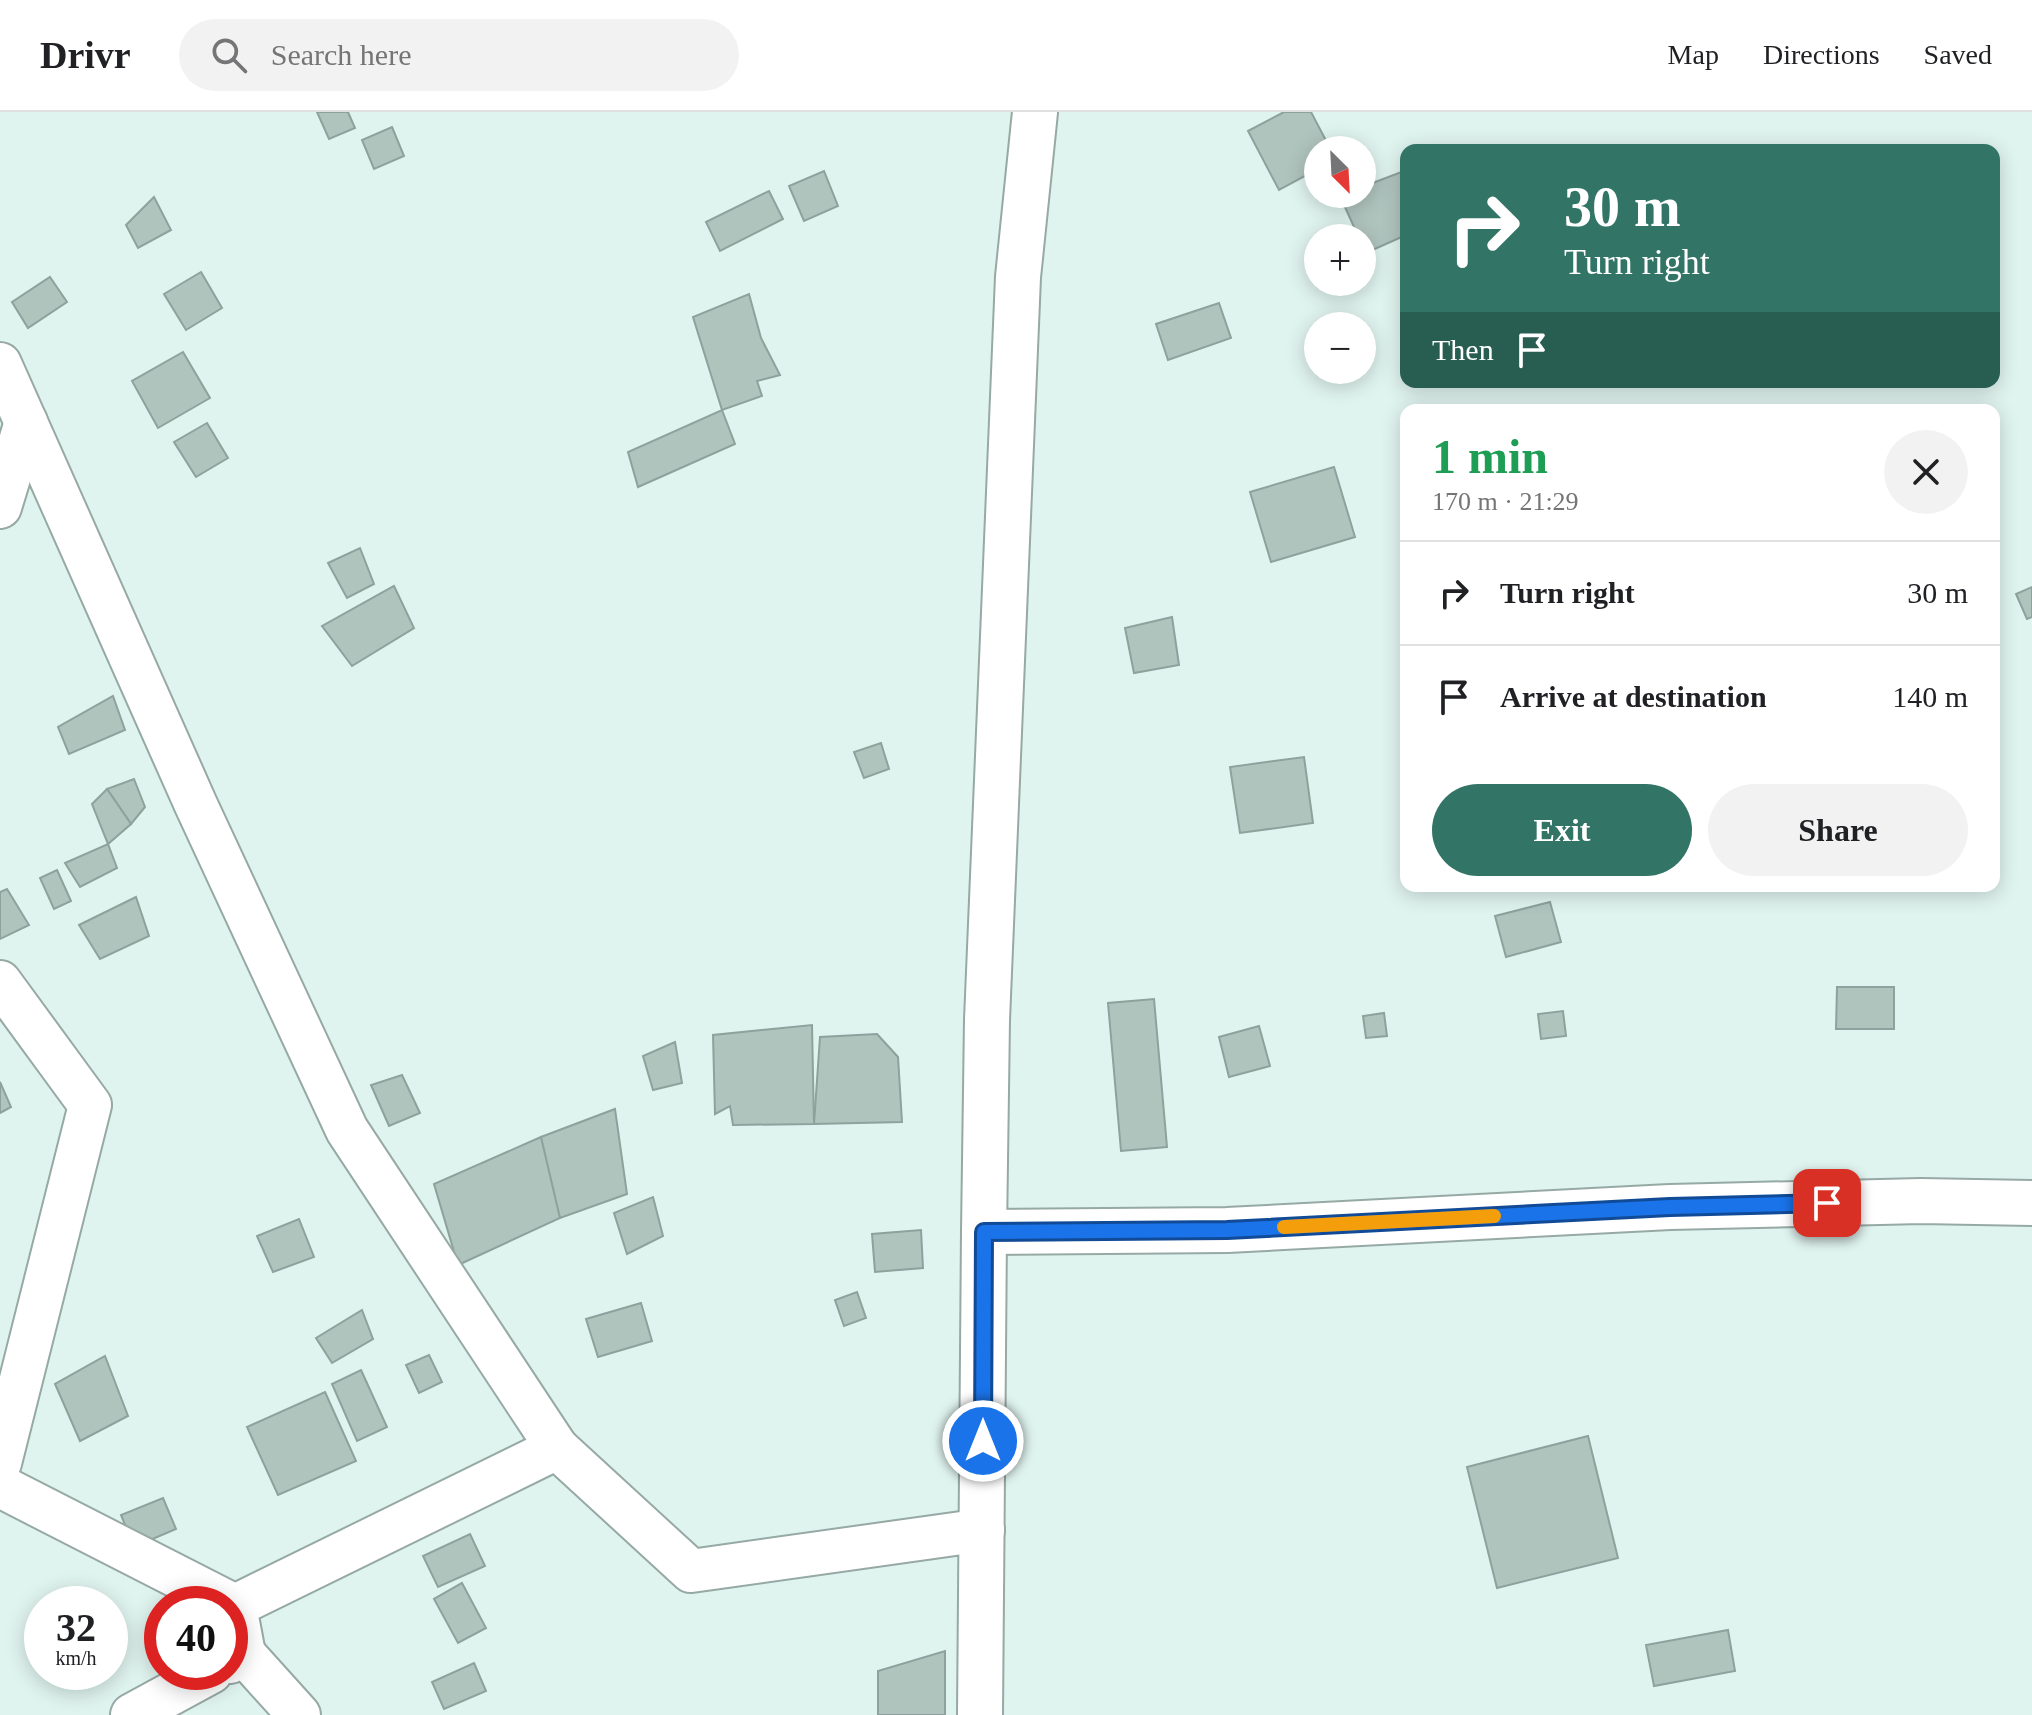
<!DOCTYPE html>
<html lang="en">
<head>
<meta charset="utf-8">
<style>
	body { margin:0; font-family:Georgia,serif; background:#f2f2f2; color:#202124; height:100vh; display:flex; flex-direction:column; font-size:30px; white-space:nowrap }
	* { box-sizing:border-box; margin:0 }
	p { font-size:26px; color:#757577 }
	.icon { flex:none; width:44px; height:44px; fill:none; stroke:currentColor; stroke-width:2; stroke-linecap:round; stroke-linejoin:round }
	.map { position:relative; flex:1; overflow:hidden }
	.sheet { position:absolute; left:1400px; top:292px; width:600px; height:488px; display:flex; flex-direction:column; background:#fff; border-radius:16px; box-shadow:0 4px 20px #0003 }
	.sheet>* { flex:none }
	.banner { position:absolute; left:1400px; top:32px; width:600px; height:244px; border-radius:16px; box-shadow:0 4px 20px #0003; background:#327567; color:#fff; overflow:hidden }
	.needle { width:52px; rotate:156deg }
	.controls { position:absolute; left:1304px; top:24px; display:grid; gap:16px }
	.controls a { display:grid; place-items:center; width:72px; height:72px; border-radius:50%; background:#fff; box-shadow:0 4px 20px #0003; font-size:40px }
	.speed { position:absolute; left:24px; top:1474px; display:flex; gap:16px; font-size:40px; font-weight:700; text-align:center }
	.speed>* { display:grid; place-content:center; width:104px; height:104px; border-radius:50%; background:#fff; box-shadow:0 4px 20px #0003; line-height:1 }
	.speed small { font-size:20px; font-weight:400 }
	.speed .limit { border:12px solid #d22; background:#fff; color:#111 }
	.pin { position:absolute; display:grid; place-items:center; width:68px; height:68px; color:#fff; margin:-34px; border-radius:16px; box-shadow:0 4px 12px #0006 }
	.me { position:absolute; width:88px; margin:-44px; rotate:0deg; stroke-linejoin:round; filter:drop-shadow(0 0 6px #0008) }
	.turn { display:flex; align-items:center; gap:28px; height:168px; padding:0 32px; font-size:36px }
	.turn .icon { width:104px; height:104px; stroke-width:2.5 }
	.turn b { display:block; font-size:56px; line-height:68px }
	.then { display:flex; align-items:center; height:76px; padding:0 32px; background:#0003; gap:16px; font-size:30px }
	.round { display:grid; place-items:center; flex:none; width:84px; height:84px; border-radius:42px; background:#f2f2f2 }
	.head { display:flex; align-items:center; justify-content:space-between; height:136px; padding:0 32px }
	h1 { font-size:48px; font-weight:700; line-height:60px; color:#1e9e55 }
	.button { display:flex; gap:16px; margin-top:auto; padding:16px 32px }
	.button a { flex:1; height:92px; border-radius:48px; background:#327567; color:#fff; font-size:32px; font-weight:700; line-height:92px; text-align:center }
	.button a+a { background:#f2f2f2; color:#202124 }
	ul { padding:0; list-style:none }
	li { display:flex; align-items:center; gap:24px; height:104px; padding:0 32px; border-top:2px solid #e0e0e0 }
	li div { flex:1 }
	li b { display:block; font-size:30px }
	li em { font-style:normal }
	header { display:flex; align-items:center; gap:48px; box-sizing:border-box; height:112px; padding:0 40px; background:#fff; border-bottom:2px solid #e0e0e0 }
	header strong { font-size:38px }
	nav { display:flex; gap:44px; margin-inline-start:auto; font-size:28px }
	.search { width:560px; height:72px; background:#f2f2f2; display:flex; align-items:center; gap:20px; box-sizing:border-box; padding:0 28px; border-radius:44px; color:#757577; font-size:30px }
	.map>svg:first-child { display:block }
	.building { fill:#b0c4be; stroke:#8ea19c; stroke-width:2 }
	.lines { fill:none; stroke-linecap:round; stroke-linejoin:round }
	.street-casing { stroke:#96a9a4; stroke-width:46 }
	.secondary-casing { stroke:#96a9a4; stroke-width:48 }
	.primary-casing { stroke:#96a9a4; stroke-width:48 }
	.street { stroke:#fff; stroke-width:42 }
	.secondary { stroke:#fff; stroke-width:44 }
	.primary { stroke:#fff; stroke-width:44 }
	.route-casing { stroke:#114b97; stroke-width:20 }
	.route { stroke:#1a73e8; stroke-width:14 }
	.slow { stroke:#f59e0b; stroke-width:14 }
</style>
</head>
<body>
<header>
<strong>Drivr</strong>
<div class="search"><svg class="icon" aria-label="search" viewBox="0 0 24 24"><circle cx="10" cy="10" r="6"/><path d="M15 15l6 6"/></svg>Search here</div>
<nav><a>Map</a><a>Directions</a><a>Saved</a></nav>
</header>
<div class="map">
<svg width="2032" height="1603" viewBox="0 0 2032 1603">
	<rect width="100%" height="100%" fill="#e0f4ef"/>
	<!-- building -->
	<g class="building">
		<polygon points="317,0 348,0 355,16 329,27"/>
		<polygon points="1284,0 1311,0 1331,38 1318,38 1318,57 1279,78 1248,19"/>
		<polygon points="392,15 404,44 374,57 362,28"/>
		<polygon points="824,59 838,94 804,109 789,74"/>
		<polygon points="1404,59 1406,65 1406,123 1366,141 1362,132 1362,126 1359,126 1340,84 1345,82 1362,82 1362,75"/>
		<polygon points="769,79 783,107 720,139 706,110"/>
		<polygon points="154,85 171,118 138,136 126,113"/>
		<polygon points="201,160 222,196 186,218 164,182"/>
		<polygon points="50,165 67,190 28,216 12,190"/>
		<polygon points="749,182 761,226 780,263 757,269 762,284 722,298 693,205"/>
		<polygon points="1219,191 1231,226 1168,248 1156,212"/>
		<polygon points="183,240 210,286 158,316 132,269"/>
		<polygon points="722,298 735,332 638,375 628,340"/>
		<polygon points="207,311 228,346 196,365 174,330"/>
		<polygon points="1334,355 1355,425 1271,450 1250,380"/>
		<polygon points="360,436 374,472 347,486 328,451"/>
		<polygon points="394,474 414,516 352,554 322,514"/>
		<polygon points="2032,475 2032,505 2027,507 2016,482"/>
		<polygon points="1172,505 1179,553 1134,561 1125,516"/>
		<polygon points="113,584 125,618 69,642 58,615"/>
		<polygon points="881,631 889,657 864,666 854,640"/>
		<polygon points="1304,645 1313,711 1240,721 1230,655"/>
		<polygon points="134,667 145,695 131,712 107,677"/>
		<polygon points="107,677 131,712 108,732 92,692"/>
		<polygon points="108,732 117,756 80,775 65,751"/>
		<polygon points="57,758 71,789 54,797 40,766"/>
		<polygon points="7,777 29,813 0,827 0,780"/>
		<polygon points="136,785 149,824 100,847 79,813"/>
		<polygon points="1550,790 1561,830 1506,845 1495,804"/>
		<polygon points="1837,875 1894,875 1894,917 1836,917"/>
		<polygon points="1154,887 1167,1035 1121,1039 1108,891"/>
		<polygon points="1563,899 1566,924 1541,927 1538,902"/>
		<polygon points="1384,901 1387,924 1366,926 1363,904"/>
		<polygon points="812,913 814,1012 733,1013 730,994 715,1002 713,923"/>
		<polygon points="1259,914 1270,954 1229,965 1219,925"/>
		<polygon points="877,922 898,945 902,1010 814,1012 820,925"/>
		<polygon points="675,930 682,971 653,978 643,944"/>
		<polygon points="402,963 420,1001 389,1014 371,973"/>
		<polygon points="0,970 11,995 0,1001"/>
		<polygon points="615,997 627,1082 560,1106 546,1067 541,1025"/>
		<polygon points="541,1025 560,1106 458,1153 434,1072"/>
		<polygon points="653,1085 663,1124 627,1142 614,1101"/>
		<polygon points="299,1107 314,1145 273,1160 257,1124"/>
		<polygon points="921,1118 923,1156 875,1160 872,1122"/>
		<polygon points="857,1180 866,1206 844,1214 835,1188"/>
		<polygon points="641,1191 652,1229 598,1245 586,1207"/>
		<polygon points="362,1198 373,1227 332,1251 316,1226"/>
		<polygon points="429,1243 442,1270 419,1281 406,1253"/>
		<polygon points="105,1244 128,1304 80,1329 55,1272"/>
		<polygon points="361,1258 387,1315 357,1329 332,1272"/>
		<polygon points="325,1280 356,1349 278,1383 247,1315"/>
		<polygon points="1588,1324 1618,1446 1497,1476 1467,1355"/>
		<polygon points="163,1386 176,1417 134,1435 121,1403"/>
		<polygon points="470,1422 485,1454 438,1475 423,1444"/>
		<polygon points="462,1471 486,1516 458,1531 434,1487"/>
		<polygon points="1728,1518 1735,1559 1654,1574 1646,1533"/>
		<polygon points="945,1539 945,1603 878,1603 878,1559"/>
		<polygon points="474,1551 486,1579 444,1597 432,1570"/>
	</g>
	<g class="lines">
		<!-- street casing -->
		<g class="street-casing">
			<g id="street">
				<polyline points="0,252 196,693 347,1018 557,1336"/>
				<polyline points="0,395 26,310"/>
				<polyline points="0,870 90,993 0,1351"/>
				<polyline points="0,1374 235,1494"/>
				<polyline points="244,1542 299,1603"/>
				<polyline points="230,1550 244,1542 235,1494 557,1336 691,1459 983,1418"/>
				<polyline points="132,1603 211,1560"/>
			</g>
		</g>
		<!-- secondary casing -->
		<g class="secondary-casing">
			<polyline id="secondary" points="980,1603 984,1120"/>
		</g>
		<!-- primary casing -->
		<g class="primary-casing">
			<polyline id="primary" points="1035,0 1018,165 987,908 984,1120 1227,1118 1670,1095 1921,1089 2032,1091"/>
		</g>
		<!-- street -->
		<use href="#street" class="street"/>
		<!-- secondary -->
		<use href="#secondary" class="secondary"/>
		<!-- primary -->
		<use href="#primary" class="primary"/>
	</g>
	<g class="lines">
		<!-- route casing -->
		<g class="route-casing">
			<polyline id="route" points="983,1329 984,1120 1227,1118 1670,1095 1827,1091"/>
		</g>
		<!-- route -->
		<use href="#route" class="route"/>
		<!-- slow -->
		<polyline class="slow" points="1284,1115 1494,1104"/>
	</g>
</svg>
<div class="controls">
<a><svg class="needle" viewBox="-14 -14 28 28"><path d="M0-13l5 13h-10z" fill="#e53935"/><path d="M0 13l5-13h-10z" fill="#757577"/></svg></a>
<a>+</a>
<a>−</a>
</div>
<div class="speed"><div>32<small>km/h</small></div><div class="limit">40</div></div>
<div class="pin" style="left:1827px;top:1091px;background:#d93025"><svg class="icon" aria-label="arrive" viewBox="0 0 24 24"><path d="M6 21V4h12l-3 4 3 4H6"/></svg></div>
<svg class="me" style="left:983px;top:1329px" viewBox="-20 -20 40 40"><circle r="17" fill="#1a73e8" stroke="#fff" stroke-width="3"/><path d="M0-11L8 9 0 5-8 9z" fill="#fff"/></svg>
<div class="banner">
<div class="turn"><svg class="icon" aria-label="right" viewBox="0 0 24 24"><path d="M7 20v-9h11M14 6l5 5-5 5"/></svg><div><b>30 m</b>Turn right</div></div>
<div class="then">Then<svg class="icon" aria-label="arrive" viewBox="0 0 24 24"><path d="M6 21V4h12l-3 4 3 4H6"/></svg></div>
</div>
<section class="sheet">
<div class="head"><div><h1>1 min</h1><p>170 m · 21:29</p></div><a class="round"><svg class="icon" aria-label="close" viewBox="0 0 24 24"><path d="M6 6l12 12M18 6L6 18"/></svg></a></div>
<ul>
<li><svg class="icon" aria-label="right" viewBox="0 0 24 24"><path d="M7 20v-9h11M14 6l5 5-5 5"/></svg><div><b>Turn right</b></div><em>30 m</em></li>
<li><svg class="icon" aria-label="arrive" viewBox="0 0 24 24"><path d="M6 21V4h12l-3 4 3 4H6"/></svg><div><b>Arrive at destination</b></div><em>140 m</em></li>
</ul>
<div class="button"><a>Exit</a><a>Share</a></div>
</section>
</div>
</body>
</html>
